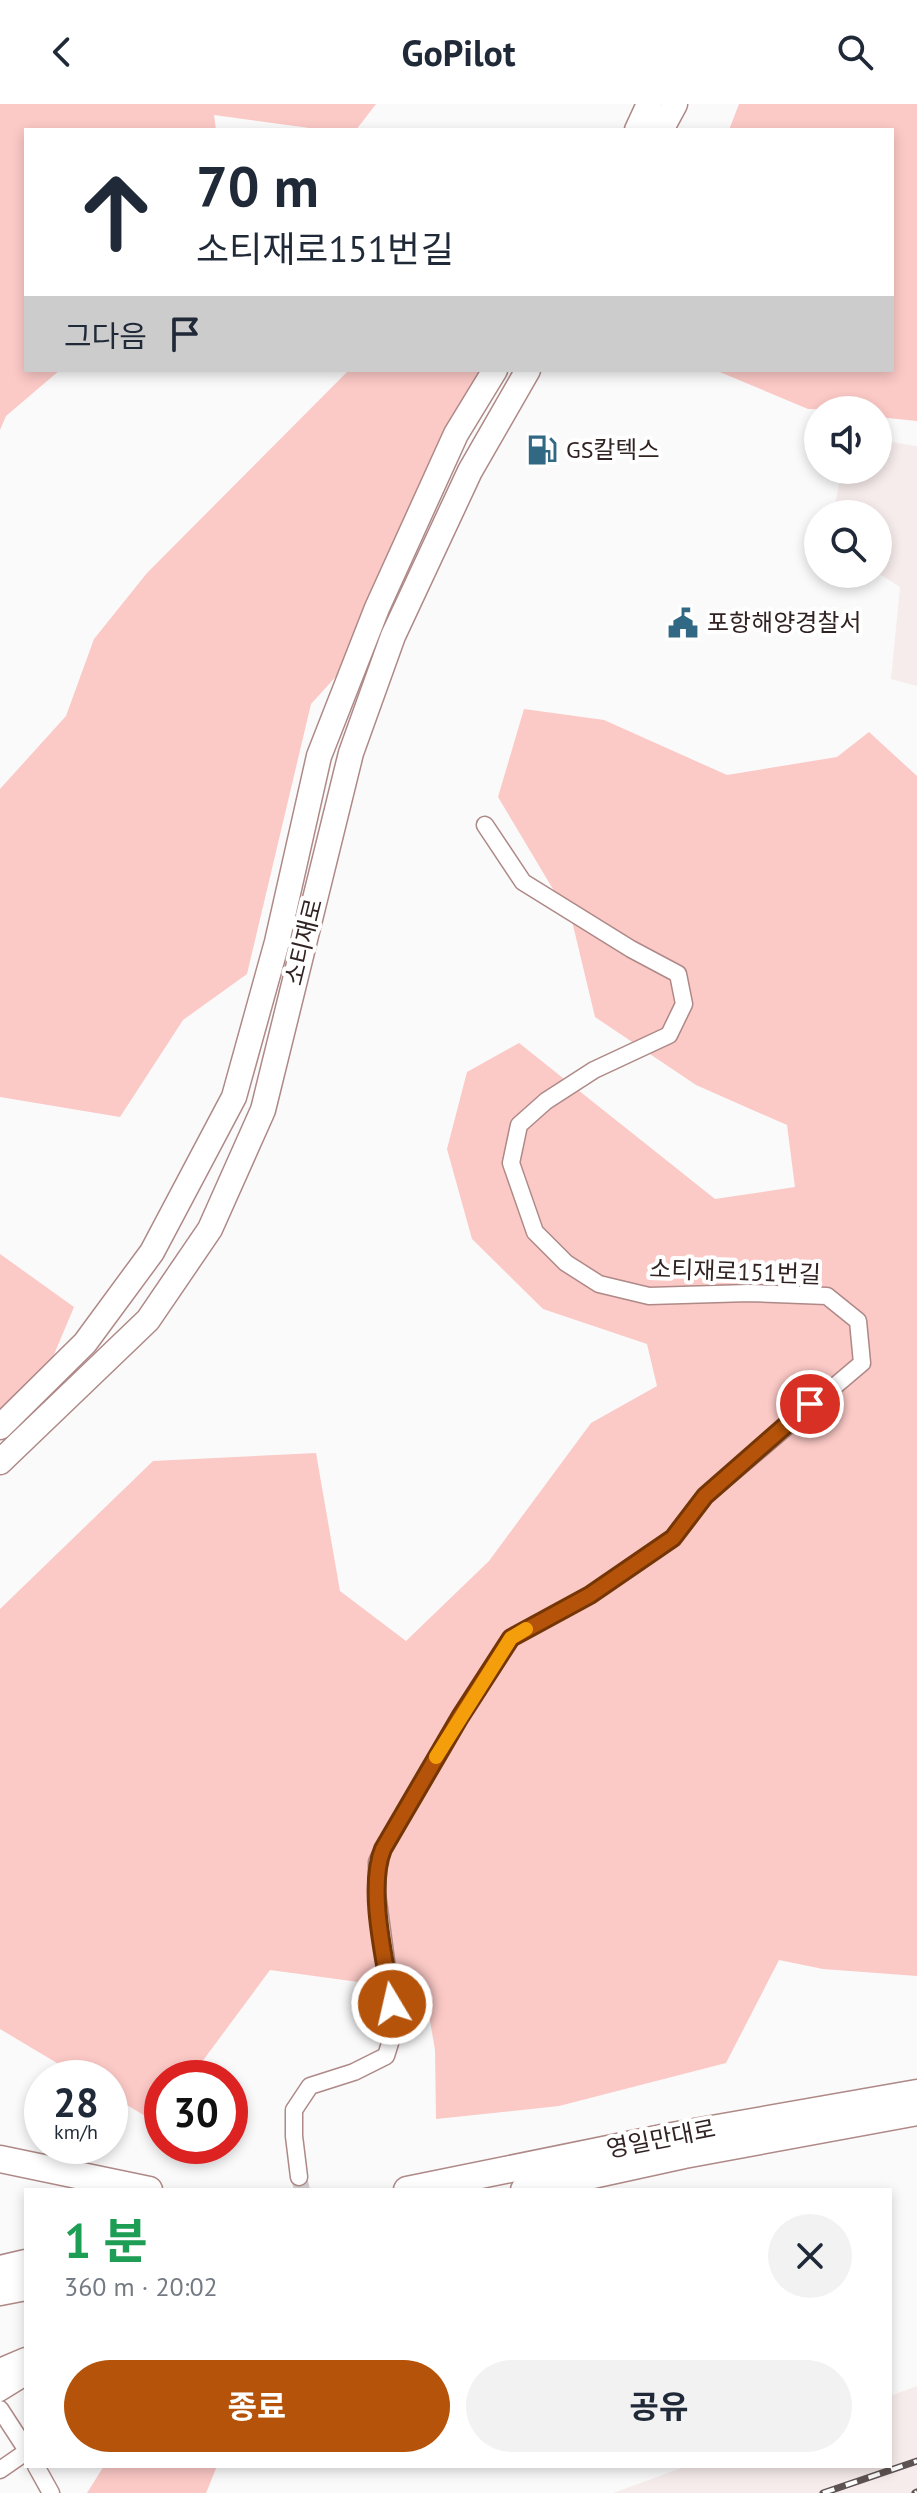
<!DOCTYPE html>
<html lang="ko">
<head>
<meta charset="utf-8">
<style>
	body { margin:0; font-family:"PT Sans","Noto Sans KR",sans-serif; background:#f2f2f3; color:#1f2937; height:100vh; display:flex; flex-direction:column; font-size:30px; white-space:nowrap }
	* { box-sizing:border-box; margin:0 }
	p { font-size:26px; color:#747a83 }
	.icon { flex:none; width:44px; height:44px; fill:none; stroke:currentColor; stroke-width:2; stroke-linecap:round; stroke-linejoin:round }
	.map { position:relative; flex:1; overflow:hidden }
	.side { position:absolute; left:24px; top:2084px; width:868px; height:280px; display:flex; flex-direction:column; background:#fff; border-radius:0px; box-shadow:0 4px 12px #0003 }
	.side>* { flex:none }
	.top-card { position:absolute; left:24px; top:24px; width:870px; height:244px; border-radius:0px; box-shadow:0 4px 12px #0003; background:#fff; color:#1f2937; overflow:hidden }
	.tools { position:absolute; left:804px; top:292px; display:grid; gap:16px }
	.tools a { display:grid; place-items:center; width:88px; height:88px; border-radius:50%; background:#fff; box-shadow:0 4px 12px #0003; font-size:40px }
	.speed { position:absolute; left:24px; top:1956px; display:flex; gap:16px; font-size:40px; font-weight:700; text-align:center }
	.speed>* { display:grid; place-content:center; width:104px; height:104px; border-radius:50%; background:#fff; box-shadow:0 4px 12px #0003; line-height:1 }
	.speed small { font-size:20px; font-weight:400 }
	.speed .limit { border:12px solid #d22; background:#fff; color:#111 }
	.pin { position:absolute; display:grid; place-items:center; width:68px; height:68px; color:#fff; margin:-34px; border:4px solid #fff; border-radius:50%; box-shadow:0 2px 8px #0007 }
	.me { position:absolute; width:88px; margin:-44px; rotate:351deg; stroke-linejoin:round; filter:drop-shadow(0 0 6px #0008) }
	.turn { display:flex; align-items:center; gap:28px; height:168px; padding:0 40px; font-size:36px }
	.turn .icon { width:104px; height:104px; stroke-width:2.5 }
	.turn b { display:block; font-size:56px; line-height:68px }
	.then { display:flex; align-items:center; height:76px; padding:0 40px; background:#0003; gap:16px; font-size:30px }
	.round { display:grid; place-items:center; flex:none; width:84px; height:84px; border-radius:42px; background:#f2f2f3 }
	.head { display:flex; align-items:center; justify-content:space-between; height:136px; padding:0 40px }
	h1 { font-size:48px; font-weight:700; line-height:60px; color:#1e9e55 }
	.cta { display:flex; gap:16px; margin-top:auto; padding:16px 40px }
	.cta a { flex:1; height:92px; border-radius:48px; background:#b45309; color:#fff; font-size:32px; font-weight:700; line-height:92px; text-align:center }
	.cta a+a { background:#f2f2f3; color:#1f2937 }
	header { display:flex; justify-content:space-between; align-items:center; height:104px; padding:0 40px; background:#fff; font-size:36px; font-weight:700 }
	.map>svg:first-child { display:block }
	.built { fill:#f7ecec }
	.green { fill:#fbc9c6 }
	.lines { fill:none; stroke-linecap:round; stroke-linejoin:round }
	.minor-tunnel { stroke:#d2cfcf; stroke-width:16; stroke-dasharray:16 8; stroke-linecap:butt }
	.minor-casing { stroke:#ae8987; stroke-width:19 }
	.primary-casing { stroke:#ae8987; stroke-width:27 }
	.trunk-casing { stroke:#ae8987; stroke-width:29 }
	.minor { stroke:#fff; stroke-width:16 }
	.primary { stroke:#fff; stroke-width:24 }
	.trunk { stroke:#fff; stroke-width:26 }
	.rail-casing { stroke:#5e5353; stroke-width:7 }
	.rail { stroke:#fff; stroke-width:4; stroke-dasharray:12; stroke-linecap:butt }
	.route-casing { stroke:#753606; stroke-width:20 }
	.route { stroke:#b45309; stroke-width:14 }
	.slow { stroke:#f59e0b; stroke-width:14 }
	.labels { text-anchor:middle; stroke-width:8; stroke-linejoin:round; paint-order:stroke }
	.poi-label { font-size:24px; fill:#322323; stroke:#fff; text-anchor:start }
	.street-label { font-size:24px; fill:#322323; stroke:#fff }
</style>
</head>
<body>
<header><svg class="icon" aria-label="back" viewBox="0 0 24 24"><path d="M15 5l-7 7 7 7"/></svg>GoPilot<svg class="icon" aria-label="search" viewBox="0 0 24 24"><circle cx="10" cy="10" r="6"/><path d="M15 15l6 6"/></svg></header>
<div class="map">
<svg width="917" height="2389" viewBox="0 0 917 2389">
	<rect width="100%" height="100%" fill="#fafafa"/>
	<!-- built -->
	<g class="built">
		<polygon points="878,336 917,342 917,582 891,575 900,483 878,469 878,410 833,410 842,366 878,366"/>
		<polygon points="917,2282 917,2389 613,2389 687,2362 890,2362 890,2292"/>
	</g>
	<!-- green -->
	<g class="green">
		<polygon points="0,0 376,0 356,26 324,26 214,11 216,26 26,26 26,266 60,266 6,312 0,326"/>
		<polygon points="739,0 917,0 917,317 878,313 878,306 808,305 715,266 892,266 892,26 729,26"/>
		<polygon points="349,266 481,266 380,524 311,600 247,870 183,916 120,1013 0,993 0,685 66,612 94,535 147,469"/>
		<polygon points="524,605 604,616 727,671 837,653 869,628 917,672 917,1872 823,1865 779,1856 726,1959 559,2002 436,2015 435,1946 425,1887 270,1866 190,1974 162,1974 162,2012 157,2019 110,1991 110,1974 82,1974 0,1925 0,1505 153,1357 316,1349 340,1487 406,1537 489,1457 591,1319 657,1282 647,1240 543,1205 472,1135 447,1045 467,968 519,939 715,1095 795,1083 787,1021 696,981 595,913 572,817 498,693"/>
		<polygon points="0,1150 74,1203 47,1267 0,1318"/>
		<polygon points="104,2362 217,2362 206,2389 87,2389"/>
	</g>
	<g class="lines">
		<!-- minor-tunnel -->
		<polyline class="minor-tunnel" points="299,2073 302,2086"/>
		<!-- minor casing -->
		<g class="minor-casing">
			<g id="minor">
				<polyline points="299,2073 294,2032 294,2006 310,1982 354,1968 386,1952 395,1923 377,1790 377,1758 383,1745 460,1613 511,1534 590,1491 673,1434 705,1392 862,1259 858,1217 827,1192 749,1189 649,1192 599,1180 566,1159 535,1128 511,1059 519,1021 546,997 594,966 669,931 684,900 678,870 631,845 523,778 485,721"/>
				<polyline points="0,2289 26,2273"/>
				<polyline points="0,2305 26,2345"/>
				<polyline points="36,2362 51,2389"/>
				<polyline points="0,2366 26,2348"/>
			</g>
		</g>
		<!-- primary casing -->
		<g class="primary-casing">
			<g id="primary">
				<polyline points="637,26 649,0"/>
				<polyline points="661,26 675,0"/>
				<polyline points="0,1323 85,1239 152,1148 234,993 277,838 319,652 377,504 456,330 495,266"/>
				<polyline points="0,1358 148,1216 210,1125 263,1006 351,649 393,532 470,367 528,266"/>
			</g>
		</g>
		<!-- trunk casing -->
		<g class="trunk-casing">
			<g id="trunk">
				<polyline points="0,2055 149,2086"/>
				<polyline points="407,2086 672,2032 917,1989"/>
				<polyline points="524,2086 684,2051 917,2008"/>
				<polyline points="0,2165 26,2159"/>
				<polyline points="0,2188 26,2183"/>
				<polyline points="0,2268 26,2257"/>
			</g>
		</g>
		<!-- minor -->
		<use href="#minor" class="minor"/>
		<!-- primary -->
		<use href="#primary" class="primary"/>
		<!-- trunk -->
		<use href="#trunk" class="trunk"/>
		<!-- rail casing -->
		<g class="rail-casing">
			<g id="rail">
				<polyline points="823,2389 917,2357"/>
				<polyline points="915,2389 917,2388"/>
			</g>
		</g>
		<!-- rail -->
		<use href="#rail" class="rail"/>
	</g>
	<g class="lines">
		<!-- route casing -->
		<g class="route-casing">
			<path id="route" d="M 392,1900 C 385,1857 367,1784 383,1745 L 460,1613 L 511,1534 L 590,1491 L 673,1434 L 705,1392 L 810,1300"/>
		</g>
		<!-- route -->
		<use href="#route" class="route"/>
		<!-- slow -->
		<polyline class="slow" points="436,1653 511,1534 526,1525"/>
	</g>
	<!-- icons -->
	<defs>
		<g id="fuel-bare" transform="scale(2.4)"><path d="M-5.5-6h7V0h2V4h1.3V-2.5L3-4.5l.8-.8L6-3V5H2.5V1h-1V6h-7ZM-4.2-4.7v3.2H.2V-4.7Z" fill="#316883" stroke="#fff" stroke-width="2.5" paint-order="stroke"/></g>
		<g id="civic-bare" transform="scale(2.4)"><path d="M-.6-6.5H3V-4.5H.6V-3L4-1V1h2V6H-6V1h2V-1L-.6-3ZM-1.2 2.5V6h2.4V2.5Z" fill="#316883" stroke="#fff" stroke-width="2.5" paint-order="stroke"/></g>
	</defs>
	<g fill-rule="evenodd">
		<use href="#fuel-bare" x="542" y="346"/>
		<use href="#civic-bare" x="683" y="519"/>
	</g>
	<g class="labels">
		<!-- poi labels -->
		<g class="poi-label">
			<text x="566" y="354">GS칼텍스</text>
			<text x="707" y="527">포항해양경찰서</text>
		</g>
		<!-- street labels -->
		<g class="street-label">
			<text transform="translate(304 838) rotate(-76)" y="8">소티재로</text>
			<text transform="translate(735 1168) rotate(2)" y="8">소티재로151번길</text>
			<text transform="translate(661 2035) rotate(-11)" y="8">영일만대로</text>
		</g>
	</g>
</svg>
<div class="tools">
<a><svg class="icon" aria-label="sound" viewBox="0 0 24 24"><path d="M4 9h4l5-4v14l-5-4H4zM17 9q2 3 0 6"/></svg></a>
<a><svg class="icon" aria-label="search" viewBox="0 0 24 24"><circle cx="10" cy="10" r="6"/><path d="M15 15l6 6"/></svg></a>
</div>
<div class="speed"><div>28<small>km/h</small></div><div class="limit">30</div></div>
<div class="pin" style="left:810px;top:1300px;background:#d93025"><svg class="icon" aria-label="arrive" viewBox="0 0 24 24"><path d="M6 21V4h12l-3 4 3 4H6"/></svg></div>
<svg class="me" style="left:392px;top:1900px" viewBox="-20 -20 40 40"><circle r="17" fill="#b45309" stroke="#fff" stroke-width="3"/><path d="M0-11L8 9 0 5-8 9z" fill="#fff"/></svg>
<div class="top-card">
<div class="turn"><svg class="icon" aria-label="ahead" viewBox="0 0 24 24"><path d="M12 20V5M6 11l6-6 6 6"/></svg><div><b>70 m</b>소티재로151번길</div></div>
<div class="then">그다음<svg class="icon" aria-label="arrive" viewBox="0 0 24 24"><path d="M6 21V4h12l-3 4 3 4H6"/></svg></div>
</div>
<section class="side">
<div class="head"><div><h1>1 분</h1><p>360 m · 20:02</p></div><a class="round"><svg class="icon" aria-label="close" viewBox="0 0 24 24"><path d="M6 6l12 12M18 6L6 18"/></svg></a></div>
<div class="cta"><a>종료</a><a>공유</a></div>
</section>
</div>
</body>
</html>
